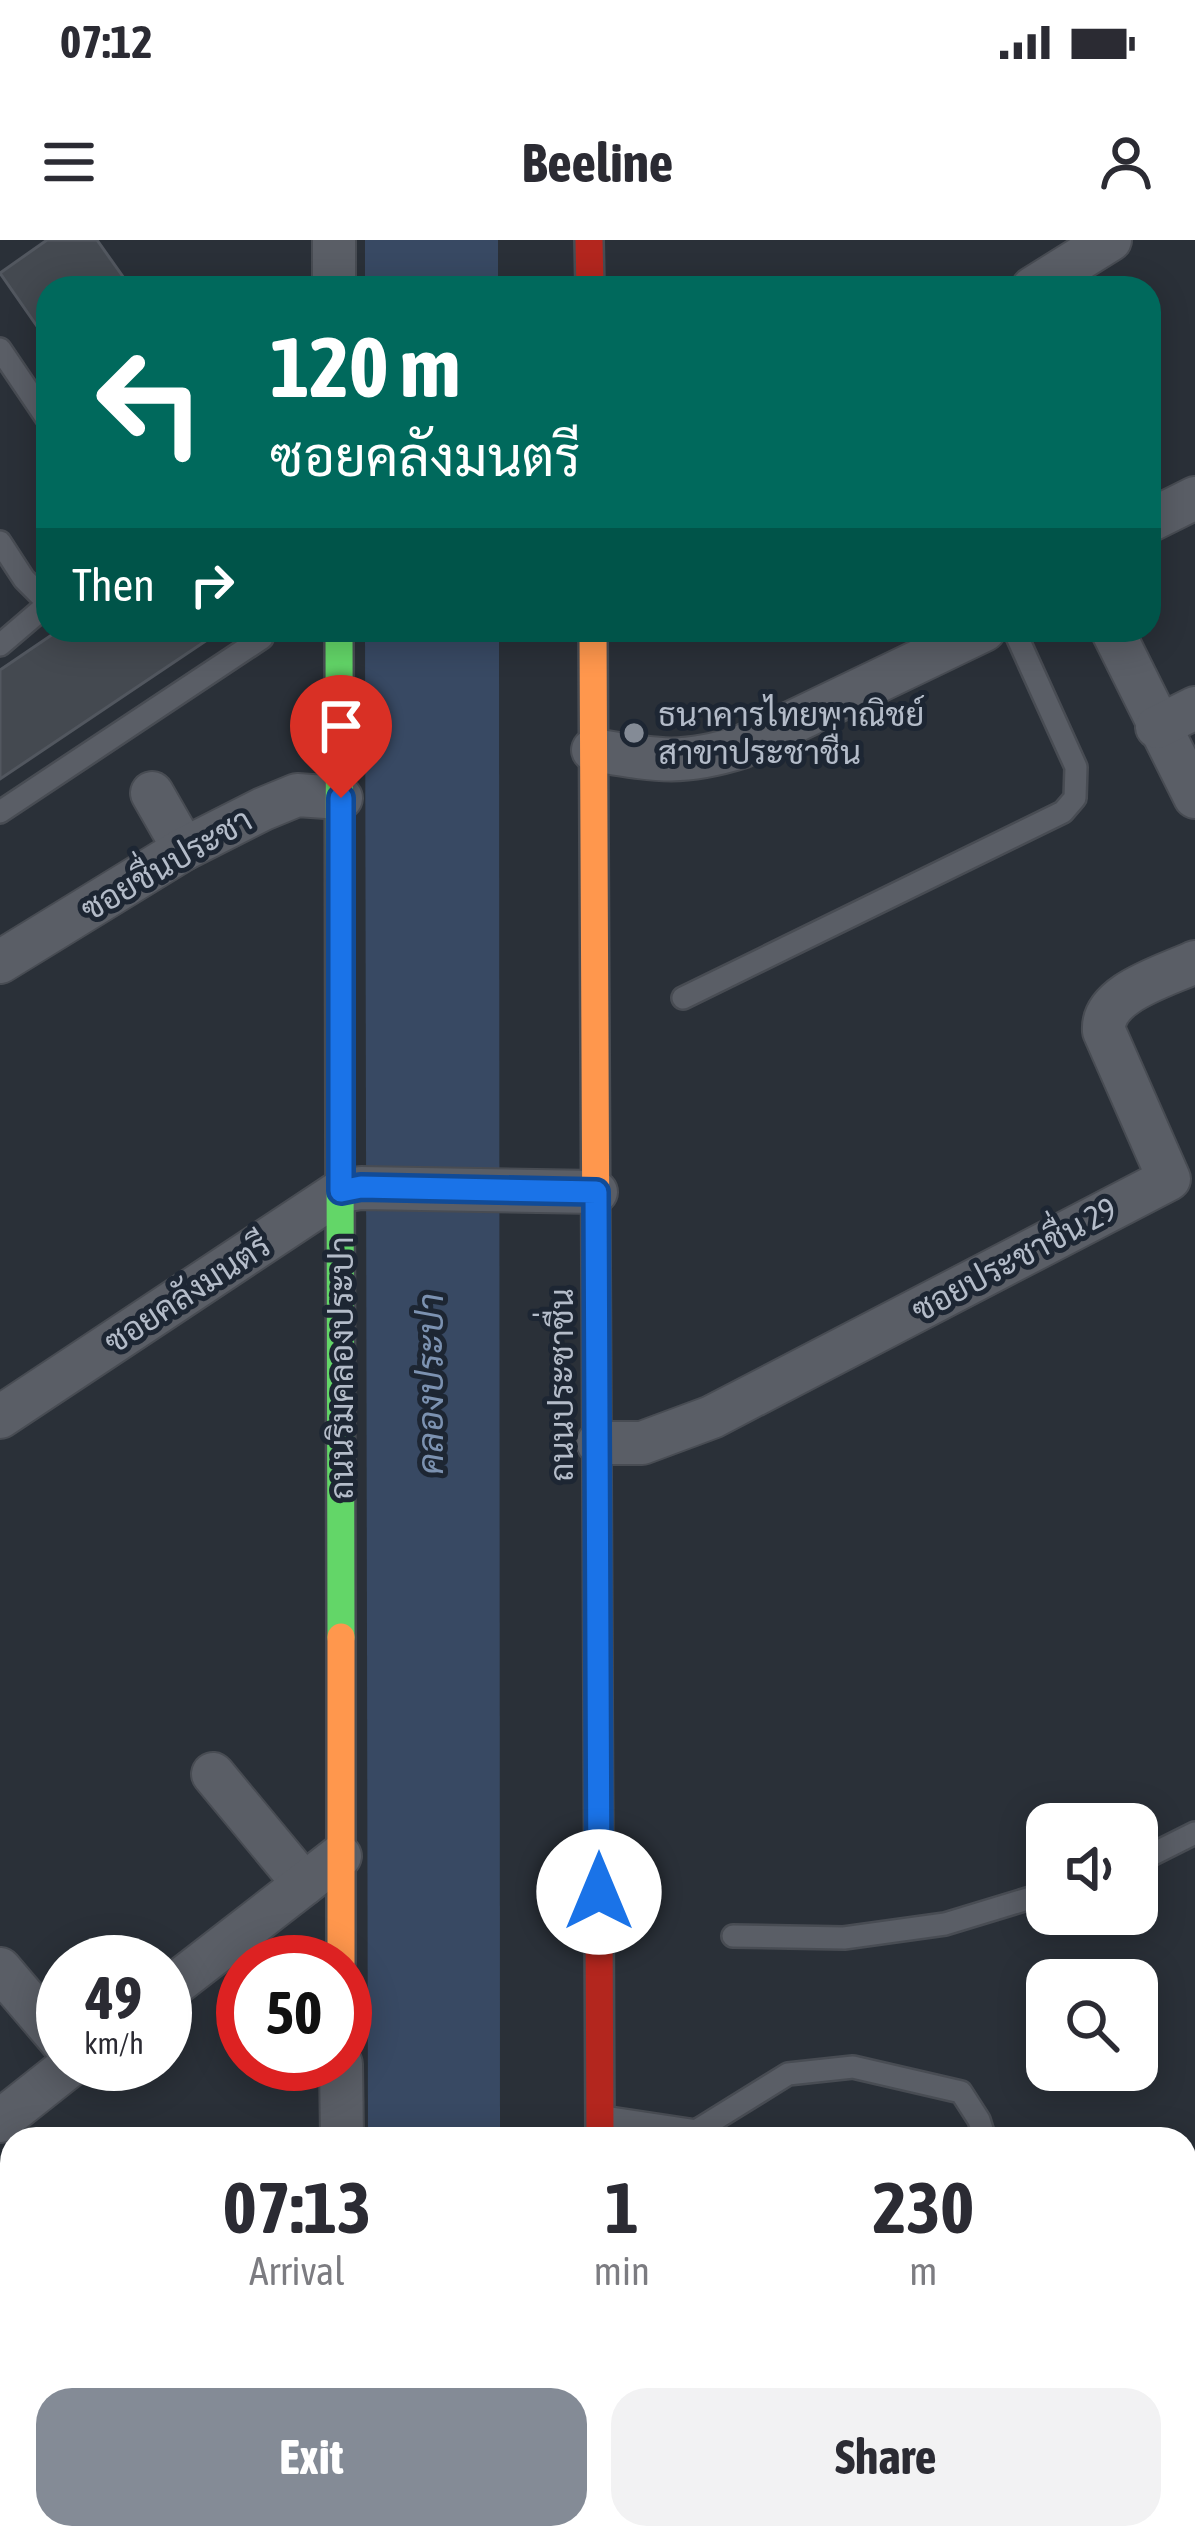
<!DOCTYPE html>
<html lang="en">
<head>
<meta charset="utf-8">
<style>
	body { margin:0; font-family:"Asap Condensed",Sarabun,sans-serif; background:#f2f2f3; color:#2b2b33; height:100vh; display:flex; flex-direction:column; font-size:45px; white-space:nowrap }
	* { box-sizing:border-box; margin:0 }
	p { font-size:39px; color:#7c7c81 }
	.icon { flex:none; width:66px; height:66px; fill:none; stroke:currentColor; stroke-width:2; stroke-linecap:round; stroke-linejoin:round }
	.map { position:relative; flex:1; overflow:hidden }
	.details { position:absolute; left:0px; top:1887px; width:1197px; height:423px; display:flex; flex-direction:column; background:#fff; border-radius:36px 36px 0 0; box-shadow:0 6px 30px #0003 }
	.details>* { flex:none }
	.guide { position:absolute; left:36px; top:36px; width:1125px; height:366px; border-radius:36px; box-shadow:0 6px 30px #0003; background:#00695c; color:#fff; overflow:hidden }
	.controls { position:absolute; left:1026px; top:1563px; display:grid; gap:24px }
	.controls a { display:grid; place-items:center; width:132px; height:132px; border-radius:24px; background:#fff; box-shadow:0 6px 30px #0003; font-size:60px }
	.speed { position:absolute; left:36px; top:1695px; display:flex; gap:24px; font-size:60px; font-weight:700; text-align:center }
	.speed>* { display:grid; place-content:center; width:156px; height:156px; border-radius:50%; background:#fff; box-shadow:0 6px 30px #0003; line-height:1 }
	.speed small { font-size:30px; font-weight:400 }
	.speed .limit { border:18px solid #d22; background:#fff; color:#111 }
	.pin { position:absolute; display:grid; place-items:center; width:102px; height:102px; color:#fff; margin:-123px -51px; border-radius:50% 50% 50% 0; rotate:-45deg; box-shadow:0 0 12px #0007 }
	.pin .icon { rotate:45deg }
	.me { position:absolute; width:132px; margin:-66px; rotate:0deg; stroke-linejoin:round; filter:drop-shadow(0 0 9px #0008) }
	.turn { display:flex; align-items:center; gap:42px; height:252px; padding:0 36px; font-size:54px }
	.turn .icon { width:156px; height:156px; stroke-width:2.5 }
	.turn b { display:block; font-size:84px; line-height:102px }
	.then { display:flex; align-items:center; height:114px; padding:0 36px; background:#0003; gap:24px; font-size:45px }
	.eta { display:flex; justify-content:space-evenly; align-items:center; height:204px; text-align:center }
	.eta b { font-size:72px; font-weight:700; line-height:84px }
	.cta { display:flex; gap:24px; margin-top:auto; padding:24px 36px }
	.cta a { flex:1; height:138px; border-radius:36px; background:#848b96; color:#fff; font-size:48px; font-weight:700; line-height:138px; text-align:center }
	.cta a+a { background:#f2f2f3; color:#2b2b33 }
	.status { display:flex; justify-content:space-between; align-items:center; height:84px; padding:0 60px; background:#fff; direction:ltr }
	.status svg { height:33px; fill:currentColor }
	header { display:flex; justify-content:space-between; align-items:center; height:156px; padding:0 36px; background:#fff; font-size:54px; font-weight:700 }
	.map>svg:first-child { display:block }
	.green { fill:#273a3e }
	.water { fill:#384963 }
	.building { fill:#444950; stroke:#52575f; stroke-width:3 }
	.lines { fill:none; stroke-linecap:round; stroke-linejoin:round }
	.lane-casing { stroke:#484c53; stroke-width:26 }
	.street-casing { stroke:#484c53; stroke-width:46 }
	.fast-casing { stroke:#484c53; stroke-width:32 }
	.slow-casing { stroke:#484c53; stroke-width:32 }
	.jam-casing { stroke:#484c53; stroke-width:32 }
	.lane { stroke:#5a5e66; stroke-width:21 }
	.street { stroke:#5a5e66; stroke-width:42 }
	.fast { stroke:#63d668; stroke-width:27 }
	.slow { stroke:#ff974d; stroke-width:27 }
	.jam { stroke:#b3261e; stroke-width:27 }
	.route-casing { stroke:#114b97; stroke-width:30 }
	.route { stroke:#1a73e8; stroke-width:21 }
	.poi-dot { fill:#848b96; stroke:#1d2633; stroke-width:4.5 }
	.labels { text-anchor:middle; stroke-width:10; stroke-linejoin:round; paint-order:stroke }
	.poi-label { font-size:33px; fill:#b4bcc9; stroke:#1d2633; text-anchor:start }
	.street-label { font-size:33px; fill:#b4bcc9; stroke:#1d2633 }
	.water-label { font-size:36px; font-style:italic; fill:#7c92b1; stroke:#1d2633 }
</style>
</head>
<body>
<div class="status"><b>07:12</b><svg viewBox="0 0 49 12"><path d="M0 12V9h3v3zM5 12V6h3v6zM10 12V3h3v9zM15 12V0h3v12zM26 1h20v11H26zM47 4h2v5h-2z"/></svg></div>
<header><svg class="icon" aria-label="menu" viewBox="0 0 24 24"><path d="M4 6h16M4 12h16M4 18h16"/></svg>Beeline<svg class="icon" aria-label="person" viewBox="0 0 24 24"><circle cx="12" cy="8" r="4"/><path d="M4 21q1-7 8-7t8 7"/></svg></header>
<div class="map">
<svg width="1195" height="2308" viewBox="0 0 1195 2308">
	<rect width="100%" height="100%" fill="#2a3038"/>
	<!-- green -->
	<polygon class="green" points="12,2174 12,2298 119,2298 107,2308 6,2308 0,2301 0,2185"/>
	<!-- water -->
	<g class="water">
		<rect x="365" y="0" width="133" height="48"/>
		<polygon points="365,390 499,390 500,1899 368,1899"/>
	</g>
	<!-- building -->
	<g class="building">
		<polygon points="47,0 97,0 131,48 48,48 48,102 0,33"/>
		<polygon points="59,390 222,390 0,539 0,430"/>
		<polygon points="246,2298 299,2298 298,2308 233,2308"/>
	</g>
	<g class="lines">
		<!-- lane casing -->
		<g class="lane-casing">
			<g id="lane">
				<polyline points="0,109 48,180"/>
				<polyline points="0,302 24,339 48,363"/>
				<polyline points="0,405 48,364"/>
				<polyline points="0,572 262,398"/>
				<polyline points="683,758 1063,572 1075,558 1076,527 1014,390"/>
				<polyline points="1137,1622 1195,1593"/>
				<polyline points="733,1696 844,1698 945,1684 1047,1653"/>
				<polyline points="603,1877 696,1891 788,1834 853,1827 961,1852 979,1880 985,1899"/>
			</g>
		</g>
		<!-- street casing -->
		<g class="street-casing">
			<g id="street">
				<polyline points="334,0 334,48"/>
				<polyline points="1033,48 1110,0"/>
				<polyline points="1149,281 1195,258"/>
				<polyline points="1112,390 1195,557"/>
				<polyline points="1157,487 1195,468"/>
				<path d="M 593,510 C 655,520 680,526 741,507 L 984,390"/>
				<polyline points="152,553 184,609"/>
				<polyline points="0,722 184,609 263,569 297,555 341,558"/>
				<polyline points="0,1177 341,951 361,948 596,952"/>
				<path d="M 598,1203 L 642,1203 L 712,1177 L 1169,939 L 1104,791 C 1101,753 1166,736 1195,722"/>
				<polyline points="213,1534 304,1644"/>
				<polyline points="0,1729 63,1803"/>
				<polyline points="165,1752 340,1616"/>
				<polyline points="341,1824 342,1899"/>
				<polyline points="0,1881 72,1824"/>
				<polyline points="1185,2128 1195,2120"/>
				<polyline points="345,2298 346,2308"/>
				<polyline points="964,2298 970,2308"/>
				<polyline points="1175,2298 1182,2308"/>
				<polyline points="915,2302 924,2298"/>
				<polyline points="194,2308 206,2298"/>
			</g>
		</g>
		<!-- fast casing -->
		<g class="fast-casing">
			<g id="fast">
				<polyline points="339,390 341,1397"/>
				<polyline points="605,2298 605,2308"/>
			</g>
		</g>
		<!-- slow casing -->
		<g class="slow-casing">
			<g id="slow">
				<polyline points="593,390 597,1236"/>
				<polyline points="341,1397 341,1722"/>
			</g>
		</g>
		<!-- jam casing -->
		<g class="jam-casing">
			<g id="jam">
				<polyline points="589,0 590,48"/>
				<polyline points="597,1236 600,1899"/>
			</g>
		</g>
		<!-- lane -->
		<use href="#lane" class="lane"/>
		<!-- street -->
		<use href="#street" class="street"/>
		<!-- fast -->
		<use href="#fast" class="fast"/>
		<!-- slow -->
		<use href="#slow" class="slow"/>
		<!-- jam -->
		<use href="#jam" class="jam"/>
	</g>
	<g class="lines">
		<!-- route casing -->
		<g class="route-casing">
			<polyline id="route" points="341,558 341,951 361,947 596,952 599,1652"/>
		</g>
		<!-- route -->
		<use href="#route" class="route"/>
	</g>
	<!-- markers -->
	<circle class="poi-dot" cx="634" cy="493" r="12"/>
	<g class="labels">
		<!-- poi labels -->
		<g class="poi-label">
			<text x="658" y="486">ธนาคารไทยพาณิชย์<tspan x="658" dy="38">สาขาประชาชื่น</tspan></text>
		</g>
		<!-- street labels -->
		<g class="street-label">
			<text transform="translate(166 624) rotate(-30)" y="12">ซอยชื่นประชา</text>
			<text transform="translate(1014 1019) rotate(-28)" y="12">ซอยประชาชื่น 29</text>
			<text transform="translate(187 1053) rotate(-33)" y="12">ซอยคลังมนตรี</text>
			<text transform="translate(341 1128) rotate(-90)" y="12">ถนนริมคลองประปา</text>
			<text transform="translate(561 1145) rotate(-90)" y="12">ถนนประชาชื่น</text>
		</g>
		<!-- water labels -->
		<g class="water-label">
			<text transform="translate(430 1144) rotate(-90)" y="13">คลองประปา</text>
		</g>
	</g>
</svg>
<div class="controls">
<a><svg class="icon" aria-label="sound" viewBox="0 0 24 24"><path d="M4 9h4l5-4v14l-5-4H4zM17 9q2 3 0 6"/></svg></a>
<a><svg class="icon" aria-label="search" viewBox="0 0 24 24"><circle cx="10" cy="10" r="6"/><path d="M15 15l6 6"/></svg></a>
</div>
<div class="speed"><div>49<small>km/h</small></div><div class="limit">50</div></div>
<div class="pin" style="left:341px;top:558px;background:#d93025"><svg class="icon" aria-label="arrive" viewBox="0 0 24 24"><path d="M6 21V4h12l-3 4 3 4H6"/></svg></div>
<svg class="me" style="left:599px;top:1652px" viewBox="-20 -20 40 40"><circle r="19" fill="#fff"/><path d="M0-13L10 11 0 6-10 11z" fill="#1a73e8"/></svg>
<div class="guide">
<div class="turn"><svg class="icon" aria-label="left" viewBox="0 0 24 24"><path d="M17 20v-9H6M10 6l-5 5 5 5"/></svg><div><b>120 m</b>ซอยคลังมนตรี</div></div>
<div class="then">Then<svg class="icon" aria-label="right" viewBox="0 0 24 24"><path d="M7 20v-9h11M14 6l5 5-5 5"/></svg></div>
</div>
<section class="details">
<div class="eta">
<div><b>07:13</b><p>Arrival</p></div>
<div><b>1</b><p>min</p></div>
<div><b>230</b><p>m</p></div>
</div>
<div class="cta"><a>Exit</a><a>Share</a></div>
</section>
</div>
</body>
</html>
